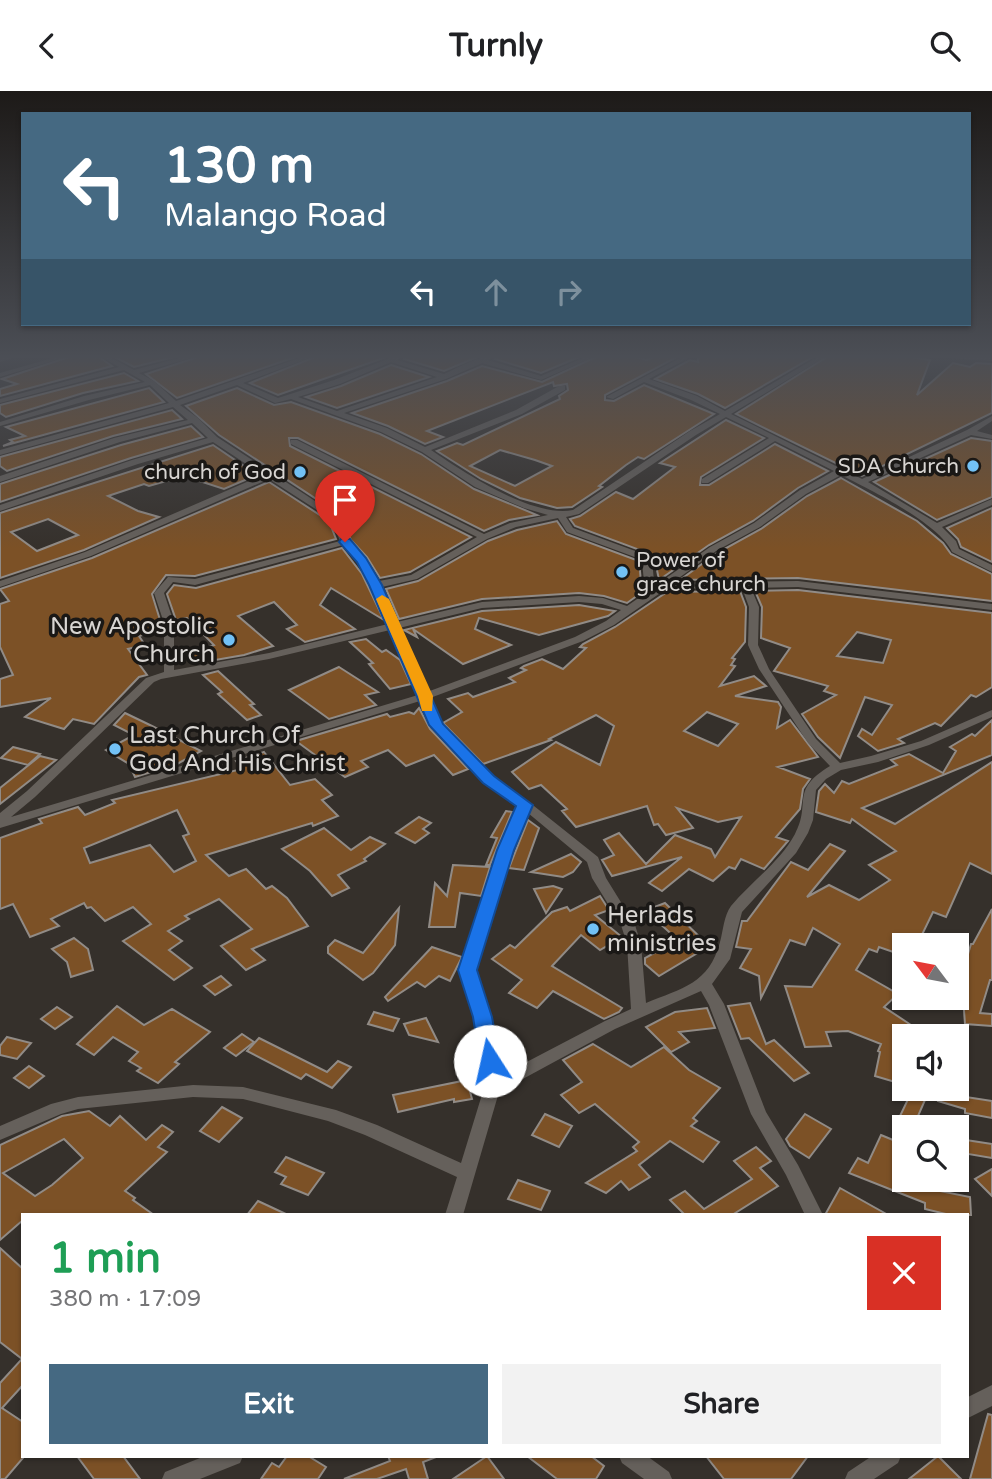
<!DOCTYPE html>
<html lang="en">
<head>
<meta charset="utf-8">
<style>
	body { margin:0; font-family:"Varela Round",sans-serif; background:#f2f2f2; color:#202124; height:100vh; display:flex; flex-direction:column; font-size:26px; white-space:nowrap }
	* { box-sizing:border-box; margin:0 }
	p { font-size:23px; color:#757577 }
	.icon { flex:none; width:38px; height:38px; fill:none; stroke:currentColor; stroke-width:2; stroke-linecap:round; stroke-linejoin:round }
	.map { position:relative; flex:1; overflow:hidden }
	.details { position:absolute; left:21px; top:1122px; width:948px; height:245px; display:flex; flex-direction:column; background:#fff; border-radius:0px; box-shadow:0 2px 5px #0004 }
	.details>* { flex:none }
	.top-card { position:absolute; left:21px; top:21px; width:950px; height:214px; border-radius:0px; box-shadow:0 2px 5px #0004; background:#456982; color:#fff; overflow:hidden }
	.needle { width:46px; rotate:302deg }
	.controls { position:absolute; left:892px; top:842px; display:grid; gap:14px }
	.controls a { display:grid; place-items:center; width:77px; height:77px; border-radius:0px; background:#fff; box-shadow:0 2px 5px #0004; font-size:35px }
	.pin { position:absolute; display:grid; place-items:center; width:60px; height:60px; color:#fff; margin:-72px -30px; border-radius:50% 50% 50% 0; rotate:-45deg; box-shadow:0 0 7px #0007 }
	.pin .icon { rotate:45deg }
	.me { position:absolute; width:77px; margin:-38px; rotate:350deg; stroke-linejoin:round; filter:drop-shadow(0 0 5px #0008) }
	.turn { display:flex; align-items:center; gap:24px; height:147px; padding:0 28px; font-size:32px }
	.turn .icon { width:91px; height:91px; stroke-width:2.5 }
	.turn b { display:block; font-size:49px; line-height:60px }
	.lanes { display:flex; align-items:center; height:66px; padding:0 28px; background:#0003; justify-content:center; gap:35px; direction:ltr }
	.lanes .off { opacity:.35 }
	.round { display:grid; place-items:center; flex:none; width:74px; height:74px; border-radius:0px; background:#f2f2f2 }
	.headline { display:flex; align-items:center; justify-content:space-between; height:119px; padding:0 28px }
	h1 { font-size:42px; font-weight:700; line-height:52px; color:#1e9e55 }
	.cta { display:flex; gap:14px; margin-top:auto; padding:14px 28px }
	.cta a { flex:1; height:80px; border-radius:0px; background:#456982; color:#fff; font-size:28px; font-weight:700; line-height:80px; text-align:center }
	.cta a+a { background:#f2f2f2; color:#202124 }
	header { display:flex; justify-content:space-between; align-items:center; height:91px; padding:0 28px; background:#fff; font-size:32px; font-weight:700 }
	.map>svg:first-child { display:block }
	.building { fill:#7c5126; stroke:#918b86; stroke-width:2; fill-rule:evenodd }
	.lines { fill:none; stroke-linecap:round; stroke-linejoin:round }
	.street { fill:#65605b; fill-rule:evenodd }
	.route { fill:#1a73e8; stroke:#114b97; stroke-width:2 }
	.slow { fill:#f59e0b }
	.poi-dot { fill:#72c1f5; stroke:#1a1816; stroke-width:2.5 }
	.labels { text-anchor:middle; stroke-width:7; stroke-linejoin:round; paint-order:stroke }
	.far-poi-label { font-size:21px; fill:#d8d5d2; stroke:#1a1816; text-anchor:end }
	.poi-label { font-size:24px; fill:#d8d5d2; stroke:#1a1816; text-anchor:start }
</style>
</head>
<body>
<header><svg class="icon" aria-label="back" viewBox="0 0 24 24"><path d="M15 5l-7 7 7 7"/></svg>Turnly<svg class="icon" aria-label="search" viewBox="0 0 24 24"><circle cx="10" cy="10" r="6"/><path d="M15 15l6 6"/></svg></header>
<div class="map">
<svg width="992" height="1388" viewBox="0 0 992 1388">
	<rect width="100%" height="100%" fill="#35302b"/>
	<!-- building -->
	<g class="building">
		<polygon points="75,264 96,264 112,275 0,305 0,298 17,293 2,288"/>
		<polygon points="111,264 182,264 134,276"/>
		<polygon points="204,264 301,264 177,307 146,283"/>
		<polygon points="320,264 392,264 278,304 250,292"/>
		<polygon points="408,264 482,264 444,280 404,268"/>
		<polygon points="499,264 584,264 541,282 495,268"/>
		<path d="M 600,264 L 629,264 L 647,269 L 658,264 L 677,266 L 605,304 L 605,309 L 614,310 L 644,294 L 714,323 L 644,368 L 638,366 L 626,374 L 599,395 L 602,396 L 572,416 L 557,417 L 520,407 L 481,388 L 437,360 L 457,352 L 463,354 L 560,308 L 559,305 L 568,299 L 567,293 L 554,295 L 553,291 L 427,340 L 443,346 L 425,353 L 388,335 L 352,322 L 447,290 L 482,275 L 542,291 ZM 500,359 L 535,369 L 552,375 L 515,395 L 470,375 Z"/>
		<polygon points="698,264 816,264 725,317 698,303 655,288 690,269 698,271"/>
		<polygon points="830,264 899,264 930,269 917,304 953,272 970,276 976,272 992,273 992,322 862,385 736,323"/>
		<polygon points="391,274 429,286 337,317 306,306 341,295"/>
		<polygon points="124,282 138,290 83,302 6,326 0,322 0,314"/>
		<polygon points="149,297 164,311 3,355 13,351 10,349 25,345 6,336"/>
		<polygon points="237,297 274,314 291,311 380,343 421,363 474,398 537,424 509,429 484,440 298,347 289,347 290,355 471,446 410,481 380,487 367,466 351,449 339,423 219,344 186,315"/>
		<polygon points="172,319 182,328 113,345 7,380 0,375 0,366"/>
		<polygon points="726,329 764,347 701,386 700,394 709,394 775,353 828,380 798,397 753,430 709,454 659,489 655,469 648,462 575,435 570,428 580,425 616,401 633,408 675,376 660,372"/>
		<polygon points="191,335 203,346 131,367 0,411 0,393 121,354"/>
		<polygon points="971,347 992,350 992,406 937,429 874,391"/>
		<path d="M 213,354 L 257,384 L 224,398 L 184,385 L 149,395 L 144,393 L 108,405 L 138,420 L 159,426 L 84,459 L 0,487 L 0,422 ZM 48,428 L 78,444 L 37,460 L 11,441 Z"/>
		<polygon points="841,387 917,430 943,452 951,463 992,483 992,510 798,487 680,489 717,462 761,438 807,405"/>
		<polygon points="269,391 329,430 336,448 195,485 166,484 152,503 161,532 152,535 157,540 139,545 145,554 128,558 147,584 139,586 94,633 73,628 64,638 25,626 51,607 0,616 0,588 13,584 0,556 0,513 9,510 0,498 92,467"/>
		<polygon points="992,417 992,471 961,456 958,448 947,437"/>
		<polygon points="557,430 566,443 639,470 641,491 648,497 627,512 604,505 579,502 482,508 399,528 386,498 418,490 488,450 517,439"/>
		<polygon points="342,457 362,483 384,529 331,497 320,514 355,538 305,551 287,538 297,534 274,511 238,525 273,555 244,564 198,572 188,564 214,554 187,527 176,529 167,503 174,494 196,497"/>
		<path d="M 798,499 L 992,522 L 992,596 L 976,606 L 971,604 L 941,635 L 935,632 L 898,648 L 904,652 L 878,660 L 858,645 L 862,638 L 872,644 L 892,614 L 865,606 L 840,667 L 818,646 L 802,623 L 836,604 L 824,600 L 828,595 L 774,580 L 790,557 L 761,547 L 762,516 L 755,500 ZM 857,541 L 891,549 L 883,572 L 837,565 Z"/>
		<path d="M 740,500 L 746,516 L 745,551 L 732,567 L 735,568 L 731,574 L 735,575 L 720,595 L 754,585 L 766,595 L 735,605 L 778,611 L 781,616 L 777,637 L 790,629 L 818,666 L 778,676 L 810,688 L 803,698 L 800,718 L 776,746 L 788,750 L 764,778 L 741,768 L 735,778 L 729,776 L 713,790 L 689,778 L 662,800 L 649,792 L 682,766 L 612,785 L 602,769 L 614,764 L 604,749 L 619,742 L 646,773 L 675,744 L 711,758 L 715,766 L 741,726 L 718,731 L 677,717 L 693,737 L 666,744 L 658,733 L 654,734 L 647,715 L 576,736 L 562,720 L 567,718 L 541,694 L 529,698 L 512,681 L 556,651 L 600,674 L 614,635 L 596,624 L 549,648 L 551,649 L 483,673 L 443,632 L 462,621 L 448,608 L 468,602 L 473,606 L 515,591 L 509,587 L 526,579 L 521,577 L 524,575 L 542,568 L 563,578 L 586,557 L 580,556 L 583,553 L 615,536 L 667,501 ZM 707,621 L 738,633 L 718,655 L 684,640 Z"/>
		<polygon points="579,514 615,520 608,525 539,544 479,527 475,538 511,554 463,573 413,538 417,546 404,539 482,520"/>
		<polygon points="366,548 382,561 386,559 400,569 411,593 390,598 369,573 373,572 350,551"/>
		<polygon points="339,576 378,601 365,604 376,614 329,628 289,599"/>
		<polygon points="218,580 254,613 250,614 261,624 247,629 218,603 222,601 203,584"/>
		<polygon points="419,617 430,638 468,678 453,684 434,664 406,675 388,659 361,670 368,676 345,686 296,650 387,623 390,626 409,621 414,623"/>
		<polygon points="125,622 152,635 201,660 177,673 135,686 129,673 106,659 134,644 114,634"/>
		<polygon points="992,629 992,664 862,717 895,733 992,671 992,783 970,772 946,826 933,821 917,854 905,854 905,865 879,856 877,861 869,858 856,879 898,903 884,916 914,936 905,944 905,994 875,985 880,961 878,960 881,953 848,940 826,941 831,955 805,956 785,895 812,896 840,853 813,837 805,854 790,849 761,907 759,885 740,877 751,858 736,856 742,830 747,830 791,771 808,779 830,753 845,760 807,806 829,794 859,809 890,789 869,774 896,760 852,728 850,732 816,721 819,700 825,693 834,702 842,690 849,693 897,674 891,669 909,663 943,682 956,660 950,656 972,643 975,645"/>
		<polygon points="13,656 40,663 28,674 1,667"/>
		<path d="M 264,661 L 290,694 L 315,688 L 332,704 L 322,709 L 338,725 L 313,735 L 312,732 L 206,764 L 229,785 L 246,778 L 266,798 L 272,795 L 287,807 L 308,835 L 252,858 L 265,869 L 246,879 L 221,855 L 252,838 L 219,808 L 185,825 L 189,828 L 168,840 L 182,850 L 169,859 L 192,877 L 174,889 L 123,850 L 151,833 L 133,816 L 105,830 L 91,816 L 87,817 L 84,812 L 51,828 L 59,835 L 30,846 L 13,813 L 0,818 L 0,747 L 42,732 L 39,728 L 78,716 L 85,724 L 115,712 L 112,709 L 242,678 L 236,670 ZM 177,719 L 189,743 L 183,745 L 196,770 L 174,781 L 150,754 L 90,772 L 84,757 Z"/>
		<polygon points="40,665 56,669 0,713 0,697"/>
		<polygon points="506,720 512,721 490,774 486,774 497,747 491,746"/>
		<polygon points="419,726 431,732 423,738 429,742 415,752 396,742"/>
		<polygon points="528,729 539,737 524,779 509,777"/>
		<polygon points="324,737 351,759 370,746 385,753 364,768 366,770 338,784 349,797 332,805 310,780 282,758"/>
		<polygon points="571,763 581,771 573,781 563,786 531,781"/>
		<polygon points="453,774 490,776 481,805 460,802 455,836 429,836 435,792 447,805"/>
		<polygon points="553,795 562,798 546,822 534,798"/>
		<polygon points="600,805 609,819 595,824 622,846 600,859 581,844 552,875 622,917 619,921 604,928 553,900 537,917 509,902 522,889 492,868 510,854 515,857 552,821 567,816 570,820"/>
		<polygon points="665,812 709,855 659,885 645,873 645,867 678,849 657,830 652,832 642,821"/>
		<polygon points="399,817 395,854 373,882 363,889 328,862 328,856 335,849 363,862"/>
		<polygon points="992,818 992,889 990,889 980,922 992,923 992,935 965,933 963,906 957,904 957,900 971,853 973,853"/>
		<polygon points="74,847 88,858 93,879 71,886 67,871 52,858"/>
		<polygon points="432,856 462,866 450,890 439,885 425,896 417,891 388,910 385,906"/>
		<polygon points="221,885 231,894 215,904 204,895"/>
		<polygon points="750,912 766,953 774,949 809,982 794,990 749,947 741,948 728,915"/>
		<polygon points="117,915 144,934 172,918 210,941 175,971 179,973 158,992 137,980 141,977 129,970 138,961 113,946 94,964 77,953"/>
		<polygon points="57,916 72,926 55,938 41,928"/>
		<polygon points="707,917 715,937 679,941 689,951 671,961 646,936 675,921"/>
		<polygon points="374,921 399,928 393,940 368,933"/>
		<polygon points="426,927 438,951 409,944 404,933"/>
		<polygon points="242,943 254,951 236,965 224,957"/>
		<polygon points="7,946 31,952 17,968 0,964 0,955"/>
		<polygon points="259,947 327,981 338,970 351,976 332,997 306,983 301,988 247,960"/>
		<polygon points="593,953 631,976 664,956 689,979 720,997 693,1027 697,1030 691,1035 719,1051 703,1071 670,1050 639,1074 650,1086 629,1099 621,1090 606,1102 586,1092 637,1060 633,1056 639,1051 595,1013 579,1022 561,1004 582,991 563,969"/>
		<polygon points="29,975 44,985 29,997 14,987"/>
		<polygon points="467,989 472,1008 454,1011 454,1008 398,1021 393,1004"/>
		<polygon points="911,1002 925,1009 915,1032 900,1025"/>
		<polygon points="940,1002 992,1010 992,1027 965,1022 965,1018 938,1010"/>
		<polygon points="222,1016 242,1027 219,1051 200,1040"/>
		<path d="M 89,1020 L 110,1035 L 120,1025 L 146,1049 L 162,1034 L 173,1041 L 158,1056 L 167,1061 L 125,1100 L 135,1107 L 133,1109 L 154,1124 L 23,1124 L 23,1129 L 0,1149 L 0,1054 L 62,1025 ZM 64,1048 L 83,1067 L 52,1094 L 35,1105 L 3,1082 Z"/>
		<polygon points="545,1023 572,1035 559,1056 532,1044"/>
		<polygon points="805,1023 831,1038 809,1067 790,1055 786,1048"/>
		<polygon points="881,1044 905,1054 905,1088 921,1092 920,1096 970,1106 971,1124 950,1124 925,1118 925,1112 849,1082 858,1067 868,1072"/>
		<polygon points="966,1049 992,1053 992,1067 968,1063"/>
		<polygon points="756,1056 771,1070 760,1077 778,1095 732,1124 685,1124 670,1109 685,1100 704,1118 752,1088 734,1070"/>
		<polygon points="286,1066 324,1082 308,1104 281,1093 286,1086 275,1081"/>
		<polygon points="992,1078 992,1105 975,1088"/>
		<polygon points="518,1089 550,1100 541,1119 508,1108"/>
		<polygon points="840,1097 888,1124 825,1124"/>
		<polygon points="258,1110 288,1124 247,1124"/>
		<polygon points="0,1157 23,1178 23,1294 2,1317 23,1331 23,1367 5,1388 0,1388 0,1292 22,1268 0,1251"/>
		<polygon points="988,1323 992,1324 992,1388 970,1388"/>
		<polygon points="77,1365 123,1365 140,1388 94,1388"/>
		<polygon points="287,1365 308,1365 326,1376 318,1388 261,1388 272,1372 279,1376"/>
		<polygon points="388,1365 436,1366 423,1371 428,1388 409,1388 406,1378 377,1388 344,1388 390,1370"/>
		<polygon points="487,1365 504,1388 453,1388"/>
		<polygon points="527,1365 591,1365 604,1375 596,1388 557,1388"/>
		<polygon points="706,1365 808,1365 791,1388 724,1388"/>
		<polygon points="938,1365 961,1388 909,1388"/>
	</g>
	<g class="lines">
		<!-- street -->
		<g class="street">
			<polygon points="13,264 23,264 0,271 0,267"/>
			<polygon points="63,264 72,264 0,286 0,282"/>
			<path d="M 98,264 L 106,264 L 134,279 L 191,264 L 201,264 L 139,282 L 154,290 L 176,310 L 308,264 L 317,264 L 243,292 L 278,307 L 334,289 L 398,264 L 406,264 L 397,269 L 444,283 C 460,276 479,264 497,264 L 488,269 L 541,285 L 590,264 L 598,264 L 541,289 L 482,272 L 446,288 L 344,322 L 387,337 L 425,356 L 516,319 L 559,295 L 565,295 L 565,299 L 522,323 L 431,359 C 465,382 532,427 573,419 L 690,340 L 720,323 L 691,309 L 644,291 L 613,308 L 606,306 L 686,264 L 694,264 L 649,288 L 697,305 L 725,320 L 821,264 L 828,264 L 731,323 L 862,388 L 967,339 L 992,325 L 992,330 L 977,340 L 992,344 L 992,348 L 971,344 L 868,391 L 937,432 L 992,408 L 992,414 L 942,436 L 956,450 L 959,458 L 992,474 L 992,481 L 952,461 C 940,433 869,398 841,384 L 806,403 L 760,436 L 716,460 L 672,492 L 798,490 L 992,513 L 992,519 L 798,496 L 751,497 L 759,516 L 758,554 L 769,578 L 816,648 L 840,672 L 871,665 L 921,650 L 992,619 L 992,626 L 929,654 L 878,671 L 841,679 L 826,688 L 816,699 L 813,729 L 808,742 L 796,762 L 742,821 L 730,868 L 712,893 L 724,913 L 766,1021 L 798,1074 L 823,1124 L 805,1124 L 786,1084 L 751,1023 L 709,914 L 701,900 L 615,938 L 499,1001 L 463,1124 L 445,1124 L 457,1086 L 365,1044 L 328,1030 L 243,1008 L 193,1006 L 78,1018 L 61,1023 L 0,1049 L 0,1035 L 51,1013 L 78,1006 L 193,994 L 243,996 L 336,1019 L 377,1034 L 461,1072 L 484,997 L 474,926 L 461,879 L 498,759 L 518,715 L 484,692 L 432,636 L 420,610 L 0,737 L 0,722 L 27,700 L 146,587 L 164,581 L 164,532 L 154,502 L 168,486 L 195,488 L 340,450 L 331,428 L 269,388 L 91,465 L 0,496 L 0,490 L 85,461 L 263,384 L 213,351 L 138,373 L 0,420 L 0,414 L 132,369 L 208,347 L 192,332 L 120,351 L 0,391 L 0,385 L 114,347 L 188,329 L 173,316 L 0,364 L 0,359 L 169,312 L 150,294 L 89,309 L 0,335 L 0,331 L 84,305 L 145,291 L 124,279 L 0,312 L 0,308 L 119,276 ZM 391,271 L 437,286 L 337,320 L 298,306 L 340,293 ZM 237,294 L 275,312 L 291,308 L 381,341 L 422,361 L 475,396 L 524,417 L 548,424 L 510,432 L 484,443 L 297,349 L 291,349 L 291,353 L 477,446 L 411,484 L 379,490 L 365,467 L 349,450 L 338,425 L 217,346 L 198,327 L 180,314 ZM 726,326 L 769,347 L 702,388 L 702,392 L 708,392 L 775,350 L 834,380 L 800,399 L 754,432 L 710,456 L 659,492 L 654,490 L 652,469 L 646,464 L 573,437 L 566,426 L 579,423 L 696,344 ZM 558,427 L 567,441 L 640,468 L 642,470 L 644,491 L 653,497 L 627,515 L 603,507 L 579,505 L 482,511 L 397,531 L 382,496 L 417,488 L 487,448 L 516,436 ZM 343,454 C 366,478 375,504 388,533 L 269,562 L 174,579 L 174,532 L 164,502 L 173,491 L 195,494 ZM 742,497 L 749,516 L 748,554 L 759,578 L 808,652 L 830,675 C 789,700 812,711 795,743 C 780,771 751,791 731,815 C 724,824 723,840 720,851 C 709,893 682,897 646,912 L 641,853 L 635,834 L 606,787 L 598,766 L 529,711 L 492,686 L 441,633 L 430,607 L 583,550 L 614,534 L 666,498 ZM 579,511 L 602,513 L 621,519 L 606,530 L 575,546 L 427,601 L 399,537 L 482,517 ZM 390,539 L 418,604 L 11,726 L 35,706 L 154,591 L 161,588 L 269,568 ZM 528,722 L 587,771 L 592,787 L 621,834 L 627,853 L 631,918 L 605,930 L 498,986 L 490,926 L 475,879 L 512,759 Z"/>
			<polygon points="932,264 992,266 992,270 935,266"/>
			<polygon points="992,1294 992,1315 968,1327 968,1306"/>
			<polygon points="205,1365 243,1365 240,1372 200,1388 162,1388 165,1381"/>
			<polygon points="619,1365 647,1365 669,1381 672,1388 644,1388 622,1372"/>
			<polygon points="872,1365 901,1365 898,1372 874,1388 845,1388 848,1381"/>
		</g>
	</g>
	<!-- sky -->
	<linearGradient id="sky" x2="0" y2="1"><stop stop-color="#1d1a18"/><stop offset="0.58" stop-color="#4b4e55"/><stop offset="1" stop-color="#4b4e55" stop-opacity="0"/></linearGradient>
	<rect width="992" height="458" fill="url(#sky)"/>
	<!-- route -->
	<polygon class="route" points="341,448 350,448 366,467 382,494 443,633 494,685 533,714 514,759 477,879 492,926 500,970 497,976 490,978 483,976 480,970 473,926 458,879 497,759 516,715 483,692 429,634 369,494 357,471 339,451"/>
	<!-- slow -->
	<polygon class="slow" points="382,504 389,508 433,605 432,620 422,620 418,605 376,508"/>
	<!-- markers -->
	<g class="poi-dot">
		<circle cx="973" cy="375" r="7"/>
		<circle cx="300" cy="381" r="7"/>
		<circle cx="622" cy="481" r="7"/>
		<circle cx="229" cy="549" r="7"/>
		<circle cx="115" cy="658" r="7"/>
		<circle cx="593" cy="838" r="7"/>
	</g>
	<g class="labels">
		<!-- far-poi labels -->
		<g class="far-poi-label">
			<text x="959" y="382">SDA Church</text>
			<text x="286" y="388">church of God</text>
			<text x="636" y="476" text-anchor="start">Power of<tspan x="636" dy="24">grace church</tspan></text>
		</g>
		<!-- poi labels -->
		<g class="poi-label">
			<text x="215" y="543" text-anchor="end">New Apostolic<tspan x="215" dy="28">Church</tspan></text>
			<text x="129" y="652">Last Church Of<tspan x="129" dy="28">God And His Christ</tspan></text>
			<text x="607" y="832">Herlads<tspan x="607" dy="28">ministries</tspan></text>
		</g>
	</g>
</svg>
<div class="controls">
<a><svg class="needle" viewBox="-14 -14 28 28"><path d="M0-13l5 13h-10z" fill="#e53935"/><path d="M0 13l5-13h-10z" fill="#757577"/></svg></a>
<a><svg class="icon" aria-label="sound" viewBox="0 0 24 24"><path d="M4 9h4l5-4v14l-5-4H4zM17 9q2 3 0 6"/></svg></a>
<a><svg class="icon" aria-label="search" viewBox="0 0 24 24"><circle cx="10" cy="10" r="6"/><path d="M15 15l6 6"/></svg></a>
</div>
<div class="pin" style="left:345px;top:451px;background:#d93025"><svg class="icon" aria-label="arrive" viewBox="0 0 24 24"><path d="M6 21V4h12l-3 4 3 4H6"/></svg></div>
<svg class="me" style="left:490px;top:970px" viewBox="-20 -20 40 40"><circle r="19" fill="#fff"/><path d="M0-13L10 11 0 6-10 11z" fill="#1a73e8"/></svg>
<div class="top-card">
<div class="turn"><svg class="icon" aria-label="left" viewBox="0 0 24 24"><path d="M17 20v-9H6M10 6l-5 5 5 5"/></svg><div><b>130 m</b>Malango Road</div></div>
<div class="lanes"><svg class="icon" aria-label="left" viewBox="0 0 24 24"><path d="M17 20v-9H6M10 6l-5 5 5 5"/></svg><svg class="icon off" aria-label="ahead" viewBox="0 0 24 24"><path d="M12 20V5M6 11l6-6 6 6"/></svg><svg class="icon off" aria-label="right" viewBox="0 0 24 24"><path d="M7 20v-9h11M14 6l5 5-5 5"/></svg></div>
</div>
<section class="details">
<div class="headline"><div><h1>1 min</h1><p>380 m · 17:09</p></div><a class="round" style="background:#d93025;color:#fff"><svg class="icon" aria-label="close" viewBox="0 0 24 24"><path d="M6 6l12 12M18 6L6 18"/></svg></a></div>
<div class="cta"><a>Exit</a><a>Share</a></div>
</section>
</div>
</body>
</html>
